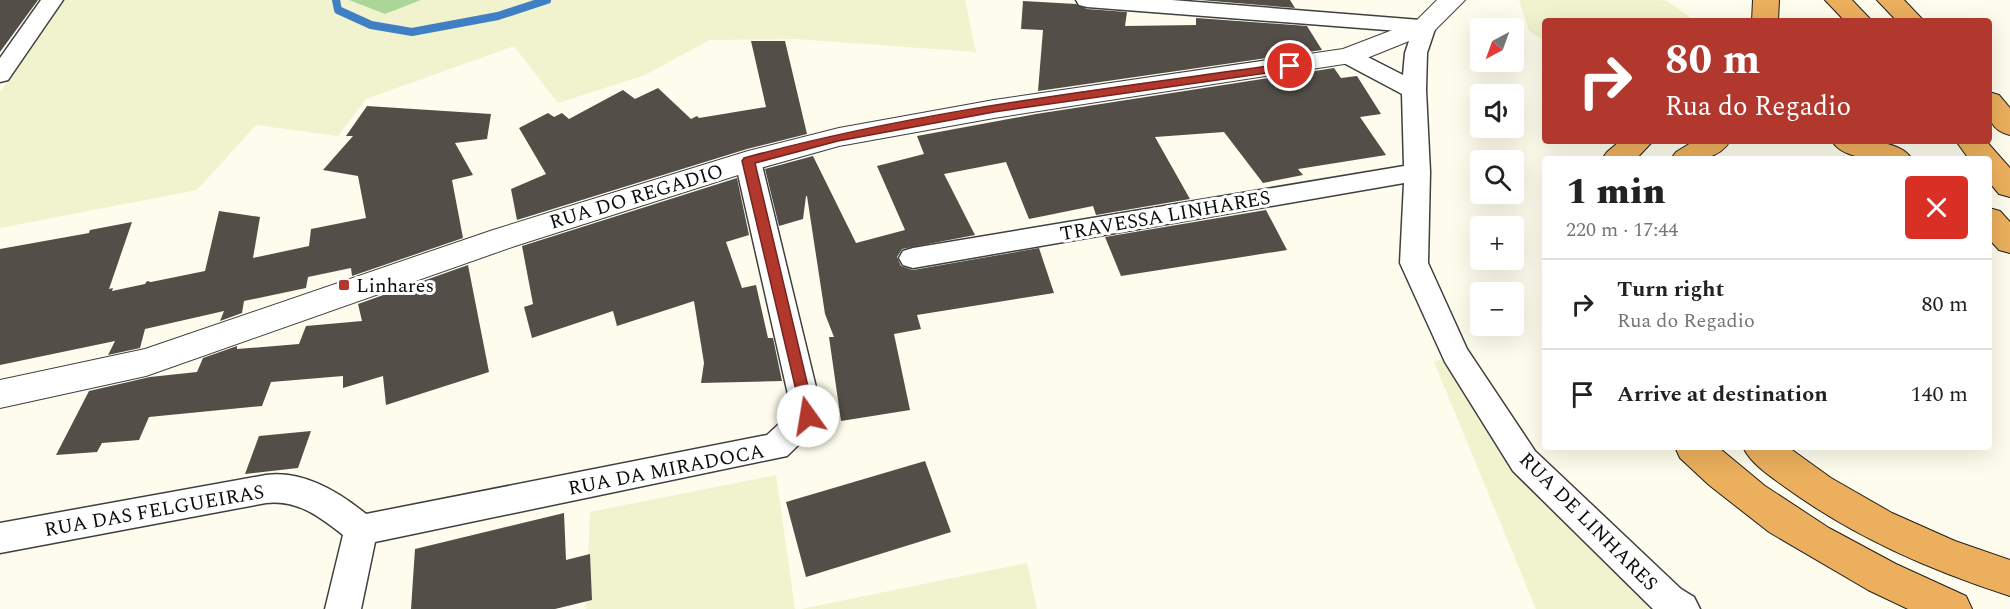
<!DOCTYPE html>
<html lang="en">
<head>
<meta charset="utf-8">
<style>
	body { margin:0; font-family:Spectral,serif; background:#f6f6f6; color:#222; height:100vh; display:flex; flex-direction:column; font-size:22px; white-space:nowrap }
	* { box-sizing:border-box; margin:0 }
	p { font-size:20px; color:#767676 }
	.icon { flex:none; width:33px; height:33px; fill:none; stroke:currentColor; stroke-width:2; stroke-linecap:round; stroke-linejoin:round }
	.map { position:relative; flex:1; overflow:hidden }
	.details { position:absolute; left:1542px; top:156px; width:450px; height:294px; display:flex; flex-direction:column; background:#fff; border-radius:6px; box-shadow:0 6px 24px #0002 }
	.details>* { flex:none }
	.hud { position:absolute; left:1542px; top:18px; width:450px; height:126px; border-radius:6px; box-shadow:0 6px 24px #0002; background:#b2372d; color:#fff; overflow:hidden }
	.needle { width:39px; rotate:221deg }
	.tools { position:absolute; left:1470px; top:18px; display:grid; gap:12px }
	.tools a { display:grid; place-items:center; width:54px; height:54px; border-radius:6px; background:#fff; box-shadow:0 6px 24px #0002; font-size:30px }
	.pin { position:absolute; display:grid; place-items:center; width:51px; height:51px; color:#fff; margin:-26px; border:3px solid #fff; border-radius:50%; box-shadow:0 2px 6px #0007 }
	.me { position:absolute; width:66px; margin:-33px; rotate:347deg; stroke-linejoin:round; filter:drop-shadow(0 0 4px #0008) }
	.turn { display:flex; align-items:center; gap:21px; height:126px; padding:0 24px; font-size:27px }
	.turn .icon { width:78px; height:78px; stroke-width:2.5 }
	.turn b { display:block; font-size:42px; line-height:51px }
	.round { display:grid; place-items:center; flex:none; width:63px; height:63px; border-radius:6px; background:#f6f6f6 }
	.head { display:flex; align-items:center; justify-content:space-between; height:102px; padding:0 24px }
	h1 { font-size:36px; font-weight:800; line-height:45px }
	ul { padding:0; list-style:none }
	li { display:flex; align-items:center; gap:18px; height:90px; padding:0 24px; border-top:2px solid #e0e0e0 }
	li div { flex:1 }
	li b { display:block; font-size:22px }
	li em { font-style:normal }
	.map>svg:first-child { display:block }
	.farmland { fill:#f1f2ce }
	.forest { fill:#acd598 }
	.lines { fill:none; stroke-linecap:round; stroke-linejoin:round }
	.stream { stroke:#3f7fc4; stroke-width:8 }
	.building { fill:#544e49 }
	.minor-casing { stroke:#3f3f3f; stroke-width:3 }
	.tertiary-casing { stroke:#3f3f3f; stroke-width:2 }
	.motorway-casing { stroke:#1d1d1d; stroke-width:2 }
	.minor { fill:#fff; fill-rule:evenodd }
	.tertiary { fill:#fff; fill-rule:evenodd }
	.motorway { fill:#ebaf5d; fill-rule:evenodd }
	.route { fill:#b2372d; stroke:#74241d; stroke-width:1.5 }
	.poi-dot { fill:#b2372d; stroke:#fff; stroke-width:2 }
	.labels { text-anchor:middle; stroke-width:6; stroke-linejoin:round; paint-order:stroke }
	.street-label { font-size:20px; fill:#0c0c0c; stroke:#fff }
	.poi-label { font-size:20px; fill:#0c0c0c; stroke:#fff; text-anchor:start }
</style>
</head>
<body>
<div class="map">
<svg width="2010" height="609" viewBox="0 0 2010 609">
	<rect width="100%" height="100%" fill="#fefcec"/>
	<!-- farmland -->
	<g class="farmland">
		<polygon points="62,0 349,0 385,14 421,0 965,0 976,52 795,39 710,40 645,75 558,103 514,46 366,99 338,136 256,125 197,190 0,228 0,92"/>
		<polygon points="1519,0 1658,0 1667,1 1695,21 1545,21 1545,41 1529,31"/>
		<polygon points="1455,354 1524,461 1682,609 1536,609 1434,362"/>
		<polygon points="776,475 795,609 586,609 590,512"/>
		<polygon points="1027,563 1037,609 801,609"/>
	</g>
	<!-- forest -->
	<polygon class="forest" points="349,0 421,0 385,14"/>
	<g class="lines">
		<!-- stream -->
		<polyline class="stream" points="336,0 338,10 371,25 412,32 498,16 547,0"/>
	</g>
	<!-- building -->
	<g class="building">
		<polygon points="0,0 38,0 0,52"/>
		<polygon points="1200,0 1290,0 1295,8"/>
		<polygon points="1023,1 1076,4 1087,9 1127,12 1125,26 1196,25 1196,18 1307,26 1322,50 1038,91 1043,30 1021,29"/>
		<polygon points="751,41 785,41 807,134 747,149 517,220 511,189 546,174 519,128 548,113 554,117 562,113 569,119 623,90 635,99 658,88 691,119 697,116 699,118 766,107"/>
		<polygon points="1334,68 1341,78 1357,76 1381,114 1360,117 1386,155 1298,169 1303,175 1263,183 1224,132 1155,137 1190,199 1096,215 1093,206 1029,219 1006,162 944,174 975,235 902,249 897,257 901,266 913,270 1039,248 1054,293 917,315 921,329 894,334 910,410 841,421 829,337 834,337 825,314 807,196 806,196 803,219 779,226 765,169 813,156 856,243 905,230 877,166 924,154 917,136 1036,114"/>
		<polygon points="367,106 491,114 487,139 455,143 473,175 452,180 463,238 352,276 351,268 308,277 306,288 244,301 242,313 220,321 224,311 145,329 140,348 108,355 115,341 0,365 0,249 89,233 90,230 132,222 109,289 113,288 112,291 145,284 147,281 151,282 205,271 219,211 260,217 253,258 309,246 311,229 366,218 358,176 323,170 353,136 346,136"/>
		<polygon points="737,178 749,235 726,242 742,288 756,285 768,338 773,338 782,381 701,383 704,363 694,301 617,326 613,311 532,338 524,307 533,304 522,246"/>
		<polygon points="1266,210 1287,250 1121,276 1105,237"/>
		<polygon points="468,265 489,372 386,405 383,376 343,388 343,376 271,382 262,406 149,417 139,440 102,443 97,452 56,455 89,391 150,377 197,372 203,358 237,346 237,349 299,344 306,326 362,321 358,304"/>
		<polygon points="311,431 298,468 245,474 259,436"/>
		<polygon points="925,461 951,532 806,577 786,502"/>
		<polygon points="564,513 566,560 590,554 592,600 555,609 411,609 415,549"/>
	</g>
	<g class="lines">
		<!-- minor casing -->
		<g class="minor-casing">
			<g id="minor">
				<polygon points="41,0 63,0 8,80 0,82 0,58"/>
				<polygon points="1076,0 1172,0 1433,21 1436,26 1427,53 1426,90 1430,172 1428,263 1467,349 1535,451 1681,589 1694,597 1700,609 1653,609 1513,471 1445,362 1400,263 1404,183 913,268 903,265 899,258 903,251 913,248 1404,166 1402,94 1340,61 1337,56 1340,51 1348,49 1356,51 1403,75 1405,53 1412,32 1087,7 1079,5"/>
				<path d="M 748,153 L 757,155 L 761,161 L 823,416 L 819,425 L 787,456 L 375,542 L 361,609 L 325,609 L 343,535 C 320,517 297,499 266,503 L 0,553 L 0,523 L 266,475 C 303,470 339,492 366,514 L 767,435 L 792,412 L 735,161 L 739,155 Z"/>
			</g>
		</g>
		<!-- tertiary casing -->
		<g class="tertiary-casing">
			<polygon id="tertiary" points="1437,0 1465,0 1434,31 1357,62 994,118 839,146 757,169 515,246 146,376 0,408 0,380 145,349 493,230 748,151 839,128 994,100 1343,49 1416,21"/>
		</g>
		<!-- motorway casing -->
		<g class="motorway-casing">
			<g id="motorway">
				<polygon points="1753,0 1779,0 1778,21 1752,21"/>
				<polygon points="1825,0 1852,0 1872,21 1845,21"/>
				<polygon points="1877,0 1904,0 1924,21 1897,21"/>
				<path d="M 1989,92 L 1999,95 L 2010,108 L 2010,135 C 1986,129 1989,113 1989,92 Z"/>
				<polygon points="1620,141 1653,141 1636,159 1602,159 1607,152"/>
				<path d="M 1694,141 L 1730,141 C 1717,162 1694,159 1671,159 L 1676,152 Z"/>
				<path d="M 1832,141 C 1854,141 1898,137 1912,159 C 1889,159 1845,163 1832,141 Z"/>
				<polygon points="1956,141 1986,141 2010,168 2010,197 1999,194 1989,182 1989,159 1969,159"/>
				<polygon points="1989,208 2000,211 2010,222 2010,253 1999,250 1989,239"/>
				<polygon points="1675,447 1718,447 1765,486 1829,528 1896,564 1966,596 1972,609 1908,609 1868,590 1769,532 1709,485 1680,458"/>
				<path d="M 1743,447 L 1788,447 L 1831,478 L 1892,513 L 1955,541 L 2010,560 L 2010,596 C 1930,570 1854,537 1785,487 C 1770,476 1751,464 1743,447 Z"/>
			</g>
		</g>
		<!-- minor -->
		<use href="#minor" class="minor"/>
		<!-- tertiary -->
		<use href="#tertiary" class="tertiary"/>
		<!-- motorway -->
		<use href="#motorway" class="motorway"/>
	</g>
	<!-- route -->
	<path class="route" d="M 1290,63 L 1294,64 L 1294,69 L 994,112 L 838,141 L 755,163 L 815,416 L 813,420 L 803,420 L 742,161 L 744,158 C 922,109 1107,89 1290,63 Z"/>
	<!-- markers -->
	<rect class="poi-dot" x="338" y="279" width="12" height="12" rx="3"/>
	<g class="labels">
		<!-- street labels -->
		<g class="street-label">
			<text transform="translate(636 196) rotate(-17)" y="7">RUA DO REGADIO</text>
			<text transform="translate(1165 215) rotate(-10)" y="7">TRAVESSA LINHARES</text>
			<text transform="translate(666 469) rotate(-11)" y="7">RUA DA MIRADOCA</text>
			<text transform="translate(154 510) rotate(-10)" y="7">RUA DAS FELGUEIRAS</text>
			<text transform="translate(1589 521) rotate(45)" y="7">RUA DE LINHARES</text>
		</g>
		<!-- poi labels -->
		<g class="poi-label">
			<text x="356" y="292">Linhares</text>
		</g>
	</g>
</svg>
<div class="tools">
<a><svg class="needle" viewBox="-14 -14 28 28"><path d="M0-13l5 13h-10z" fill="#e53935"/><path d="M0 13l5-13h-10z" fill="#767676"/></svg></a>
<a><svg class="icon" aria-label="sound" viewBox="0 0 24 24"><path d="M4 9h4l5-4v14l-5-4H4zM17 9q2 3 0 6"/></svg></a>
<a><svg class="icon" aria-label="search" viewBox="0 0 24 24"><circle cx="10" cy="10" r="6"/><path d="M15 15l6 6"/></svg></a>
<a>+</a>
<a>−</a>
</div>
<div class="pin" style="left:1290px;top:66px;background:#d93025"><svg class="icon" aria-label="arrive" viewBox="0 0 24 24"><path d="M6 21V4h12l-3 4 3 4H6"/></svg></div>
<svg class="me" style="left:808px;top:416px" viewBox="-20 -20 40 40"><circle r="19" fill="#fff"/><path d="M0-13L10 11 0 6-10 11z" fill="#b2372d"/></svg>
<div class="hud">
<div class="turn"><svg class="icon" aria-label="right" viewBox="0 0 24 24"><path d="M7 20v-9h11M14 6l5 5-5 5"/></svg><div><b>80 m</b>Rua do Regadio</div></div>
</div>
<section class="details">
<div class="head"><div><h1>1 min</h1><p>220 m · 17:44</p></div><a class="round" style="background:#d93025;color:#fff"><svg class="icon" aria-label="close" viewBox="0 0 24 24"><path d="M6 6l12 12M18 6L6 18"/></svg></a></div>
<ul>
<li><svg class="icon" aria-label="right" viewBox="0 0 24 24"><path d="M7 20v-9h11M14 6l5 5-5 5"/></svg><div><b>Turn right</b><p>Rua do Regadio</p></div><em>80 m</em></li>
<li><svg class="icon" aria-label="arrive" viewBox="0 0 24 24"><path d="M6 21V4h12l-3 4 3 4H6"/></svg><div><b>Arrive at destination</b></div><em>140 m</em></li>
</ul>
</section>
</div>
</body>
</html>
